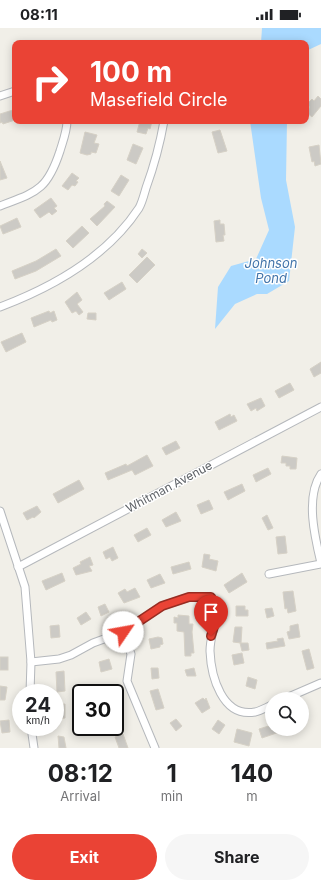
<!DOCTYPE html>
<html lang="en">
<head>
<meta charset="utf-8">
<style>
	body { margin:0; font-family:Inter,sans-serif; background:#f6f6f6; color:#202124; height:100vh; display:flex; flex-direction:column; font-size:15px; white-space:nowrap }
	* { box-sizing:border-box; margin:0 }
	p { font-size:13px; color:#757577 }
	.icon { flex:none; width:22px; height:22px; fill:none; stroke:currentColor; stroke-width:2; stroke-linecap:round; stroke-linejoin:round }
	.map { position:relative; height:720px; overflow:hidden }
	.sheet { display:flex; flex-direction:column; background:#fff; flex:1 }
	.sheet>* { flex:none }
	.top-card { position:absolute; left:12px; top:12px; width:297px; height:84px; border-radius:8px; box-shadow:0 2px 10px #0003; background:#ea4335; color:#fff; overflow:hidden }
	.controls { position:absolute; left:265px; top:664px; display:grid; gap:8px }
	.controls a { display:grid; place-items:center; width:44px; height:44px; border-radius:50%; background:#fff; box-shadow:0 2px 10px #0003; font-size:20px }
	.speed { position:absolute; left:12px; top:656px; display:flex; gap:8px; font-size:20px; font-weight:700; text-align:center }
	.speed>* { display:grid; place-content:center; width:52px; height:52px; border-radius:50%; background:#fff; box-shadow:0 2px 10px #0003; line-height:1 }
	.speed small { font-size:10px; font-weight:400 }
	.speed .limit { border:2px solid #111; border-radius:6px; background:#fff; color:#111 }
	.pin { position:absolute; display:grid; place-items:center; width:34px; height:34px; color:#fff; margin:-41px -17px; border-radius:50% 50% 50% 0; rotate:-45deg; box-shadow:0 0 4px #0007 }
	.pin .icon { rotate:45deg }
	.me { position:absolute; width:44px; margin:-22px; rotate:57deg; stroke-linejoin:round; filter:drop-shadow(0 0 3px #0008) }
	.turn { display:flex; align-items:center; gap:14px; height:84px; padding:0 12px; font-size:18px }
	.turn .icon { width:52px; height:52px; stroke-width:2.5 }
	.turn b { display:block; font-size:28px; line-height:34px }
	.eta { display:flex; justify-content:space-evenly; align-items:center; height:68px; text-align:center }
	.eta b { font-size:24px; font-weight:700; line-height:28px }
	.cta { display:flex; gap:8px; margin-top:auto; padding:8px 12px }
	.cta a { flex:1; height:46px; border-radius:24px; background:#ea4335; color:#fff; font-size:16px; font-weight:700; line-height:46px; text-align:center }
	.cta a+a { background:#f6f6f6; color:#202124 }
	.status { display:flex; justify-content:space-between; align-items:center; height:28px; padding:0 20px; background:#fff; direction:ltr }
	.status svg { height:11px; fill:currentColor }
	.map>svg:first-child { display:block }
	.water { fill:#aadaff }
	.building { fill:#cccac5; stroke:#d6d1c6 }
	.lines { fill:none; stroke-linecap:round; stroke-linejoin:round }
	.minor-casing { stroke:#b5b8bc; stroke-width:9 }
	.minor { stroke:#fff; stroke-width:7 }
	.route-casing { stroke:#982c22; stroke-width:10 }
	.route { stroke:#ea4335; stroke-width:7 }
	.labels { text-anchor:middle; stroke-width:3; stroke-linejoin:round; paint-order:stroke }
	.street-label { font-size:12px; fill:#5f6368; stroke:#fff }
	.water-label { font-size:13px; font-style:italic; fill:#4174aa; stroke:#fff }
</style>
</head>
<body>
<div class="status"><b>08:11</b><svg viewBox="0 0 49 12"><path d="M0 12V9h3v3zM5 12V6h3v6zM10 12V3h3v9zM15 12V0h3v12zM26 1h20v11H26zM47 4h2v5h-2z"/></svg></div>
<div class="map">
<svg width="321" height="720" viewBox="0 0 321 720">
	<rect width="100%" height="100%" fill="#f1efe8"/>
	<!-- water -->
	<g class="water">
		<polygon points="262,0 321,0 321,16 306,23 306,15 261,15"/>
		<polygon points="250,93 287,93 286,152 295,199 289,253 267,266 257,266 235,276 215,301 218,259 231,238 256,231 269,202 261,170"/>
	</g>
	<!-- building -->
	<g class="building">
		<polygon points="318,68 321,71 321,78 312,89 306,84 310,79 307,76 312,71 314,73"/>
		<polygon points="13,82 15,92 3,96 2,94 0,95 0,86"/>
		<polygon points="140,93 152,93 150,101 148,100 146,106 137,104"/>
		<polygon points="220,102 227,123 218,125 212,104"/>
		<polygon points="85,104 97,107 94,115 99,116 96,125 91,124 91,126 87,127 80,125"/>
		<polygon points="133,116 143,120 136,136 127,132"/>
		<polygon points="319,117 321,136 315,138 314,133 312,134 309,119"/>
		<polygon points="0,133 7,150 0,152"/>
		<polygon points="72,145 79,150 76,153 78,154 75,158 72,157 68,162 62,158"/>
		<polygon points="121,147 129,152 119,168 111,163"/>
		<polygon points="51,170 57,178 54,180 57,183 52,187 49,184 40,190 34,182"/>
		<polygon points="107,173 115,179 97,198 90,191 105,178 104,176"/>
		<polygon points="17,190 21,199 3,206 0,198"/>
		<polygon points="220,192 220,196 224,196 225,207 223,207 224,213 216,214 214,193"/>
		<polygon points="82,198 89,205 73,220 66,213"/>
		<polygon points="56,221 61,228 36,243 15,251 12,243 36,233"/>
		<polygon points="142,221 147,225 142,230 138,226"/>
		<polygon points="147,229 155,237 137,255 129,247"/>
		<polygon points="122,254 126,261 109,272 104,265"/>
		<polygon points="77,264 82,272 77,276 83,284 79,287 76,283 72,285 65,274"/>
		<polygon points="49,283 50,285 54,283 57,292 52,294 51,292 34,299 31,290"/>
		<polygon points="88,285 96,285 96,292 87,291"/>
		<polygon points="22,305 26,314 6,324 1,314"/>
		<polygon points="321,334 321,345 314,349 310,341"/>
		<polygon points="290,355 294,362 279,370 275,363"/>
		<polygon points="261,370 265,378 257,383 256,380 251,383 247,376"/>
		<polygon points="230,386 231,389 234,387 237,393 219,402 215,394"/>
		<polygon points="176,413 180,420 166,427 162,420"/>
		<polygon points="147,427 153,438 135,447 132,442 108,452 105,445 126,436 127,438"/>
		<polygon points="282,428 297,430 296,441 290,441 290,438 286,438 286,435 281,435"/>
		<polygon points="268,440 271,446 256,454 253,447"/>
		<polygon points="79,452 84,461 58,475 53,466"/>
		<polygon points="242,456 245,463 228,472 224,464"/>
		<polygon points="209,472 213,481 201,486 197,477"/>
		<polygon points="37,478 41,484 34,490 33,489 27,492 23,485"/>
		<polygon points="176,484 181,493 166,499 162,492"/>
		<polygon points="267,487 273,500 268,502 262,490"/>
		<polygon points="147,500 151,507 138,514 134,507"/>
		<polygon points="285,508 287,525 278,526 276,509"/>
		<polygon points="113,519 118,530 112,533 110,529 106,531 103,524"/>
		<polygon points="204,526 210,527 209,531 218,533 216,543 202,539"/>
		<polygon points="90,529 93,537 89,538 92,543 76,547 73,540 81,536 80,534"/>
		<polygon points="189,534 191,541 173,546 171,539"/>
		<polygon points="62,545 65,553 46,562 42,553"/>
		<polygon points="242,545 247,554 229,565 224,557"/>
		<polygon points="160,546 165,555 151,560 147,552"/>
		<polygon points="135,560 140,569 124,575 118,565 125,561 127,564"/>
		<polygon points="293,563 296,583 288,585 287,580 285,581 283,564"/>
		<polygon points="105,576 109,584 101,588 98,579"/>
		<polygon points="236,578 245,578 245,582 248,582 248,588 236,588"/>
		<polygon points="272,580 274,588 267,590 265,581"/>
		<polygon points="86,584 91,591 81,597 77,590"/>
		<polygon points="178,587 189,588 189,596 193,596 192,604 194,625 191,625 191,628 185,628 184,604 177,603 177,595 174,595 174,589 178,590"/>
		<polygon points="298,596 300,609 289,611 287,604 290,603 290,598"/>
		<polygon points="59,597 60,609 51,610 50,598"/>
		<polygon points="235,599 242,599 241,615 233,614"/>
		<polygon points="158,609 162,610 163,616 160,617 160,619 151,621 149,611"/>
		<polygon points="283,610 285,618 267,621 266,615 278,613 277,611"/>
		<polygon points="240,615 248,615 249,622 242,623"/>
		<polygon points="309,621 314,640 307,642 302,623"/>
		<polygon points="242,625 244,635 234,637 232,627"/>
		<rect x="0" y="629" width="8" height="13"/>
		<polygon points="109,631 112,641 101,644 99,634"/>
		<polygon points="151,640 158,640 159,650 152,651"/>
		<polygon points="194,640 196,648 187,648 185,642"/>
		<polygon points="64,643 65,663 57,664 56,644"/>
		<polygon points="248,649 257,652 255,661 246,658"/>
		<polygon points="0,658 7,659 5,672 0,672"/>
		<polygon points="107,658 108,665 100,665 99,659"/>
		<polygon points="158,661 164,680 156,682 150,663"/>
		<polygon points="203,670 205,672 206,670 210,680 202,685 195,675"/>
		<polygon points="65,676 65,690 57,691 57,677"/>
		<polygon points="176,691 182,698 176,703 170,695"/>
		<polygon points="9,692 10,704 2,705 0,693"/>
		<polygon points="218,692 225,697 219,706 212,701"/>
		<polygon points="272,697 272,701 285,702 262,710 259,701"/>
		<polygon points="237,701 252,705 249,718 234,714"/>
		<polygon points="123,706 128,720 119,720 115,709"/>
		<polygon points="58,708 64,709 66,720 59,720"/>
	</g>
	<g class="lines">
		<!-- minor casing -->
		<g class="minor-casing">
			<g id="minor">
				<polyline points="0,68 15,63"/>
				<path d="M 0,178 C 36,164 47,163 60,123 C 63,113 67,103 67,93"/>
				<path d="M 0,279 C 53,259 107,229 139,180 C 142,175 144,167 146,160 C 154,138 160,116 164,93"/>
				<path d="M 321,446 C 305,469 315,510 321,535"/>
				<polyline points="0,483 25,559 31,634 30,665"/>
				<polyline points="18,539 321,379"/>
				<polyline points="269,546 321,536"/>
				<polyline points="123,604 131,626 127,653 155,720"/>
				<path d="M 31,634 L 59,631 L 71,627 L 93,615 L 123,604 L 162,578 L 189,569 L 211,569 C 222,589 210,602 210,623 C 211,648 222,690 255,684 C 261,683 267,679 272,677"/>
				<polyline points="284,671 321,655"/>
				<polyline points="31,699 34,720"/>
			</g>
		</g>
		<!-- minor -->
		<use href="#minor" class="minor"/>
	</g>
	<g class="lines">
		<!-- route casing -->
		<g class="route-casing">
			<path id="route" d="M 123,604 L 162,578 L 189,569 L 211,569 C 219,583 216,594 211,608"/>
		</g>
		<!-- route -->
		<use href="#route" class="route"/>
	</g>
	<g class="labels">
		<!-- street labels -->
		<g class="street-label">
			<text transform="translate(169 459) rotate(-28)" y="4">Whitman Avenue</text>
		</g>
		<!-- water labels -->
		<g class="water-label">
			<text x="271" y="240">Johnson<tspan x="271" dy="15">Pond</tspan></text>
		</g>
	</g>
</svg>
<div class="controls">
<a><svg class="icon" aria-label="search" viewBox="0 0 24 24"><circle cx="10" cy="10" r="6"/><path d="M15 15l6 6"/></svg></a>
</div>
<div class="speed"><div>24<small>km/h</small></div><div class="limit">30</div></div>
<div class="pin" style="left:211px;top:608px;background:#d93025"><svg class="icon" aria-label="arrive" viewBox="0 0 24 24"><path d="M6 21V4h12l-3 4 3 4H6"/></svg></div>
<svg class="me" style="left:123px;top:604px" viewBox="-20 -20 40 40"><circle r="19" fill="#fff"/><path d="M0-13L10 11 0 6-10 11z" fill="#ea4335"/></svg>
<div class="top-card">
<div class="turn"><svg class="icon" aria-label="right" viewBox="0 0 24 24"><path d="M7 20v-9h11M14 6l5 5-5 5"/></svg><div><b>100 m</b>Masefield Circle</div></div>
</div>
</div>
<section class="sheet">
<div class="eta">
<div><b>08:12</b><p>Arrival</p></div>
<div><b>1</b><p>min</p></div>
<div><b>140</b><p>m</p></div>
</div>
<div class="cta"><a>Exit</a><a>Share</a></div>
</section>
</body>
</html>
